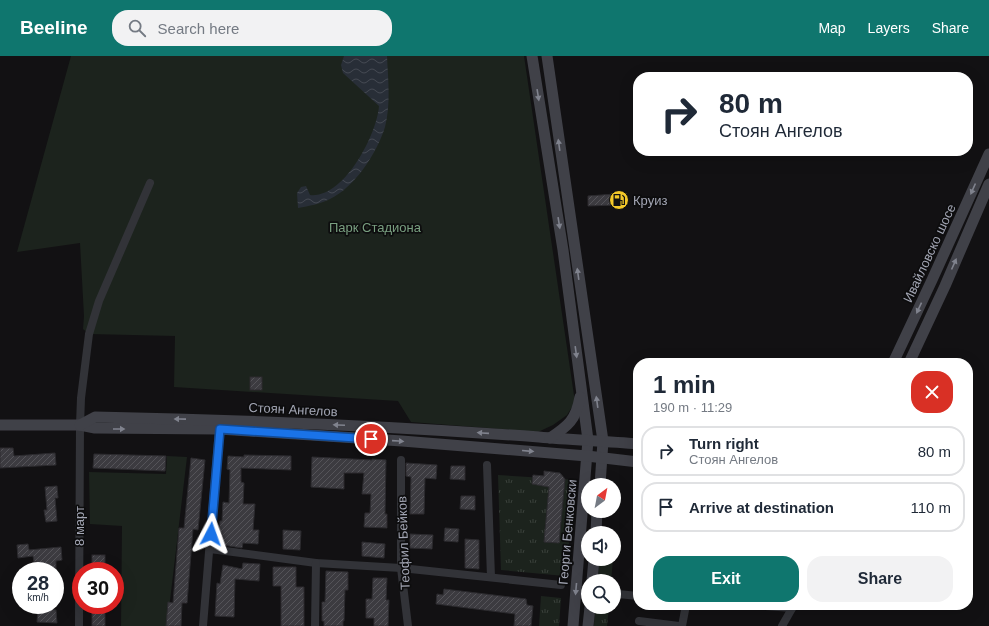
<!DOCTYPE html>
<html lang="en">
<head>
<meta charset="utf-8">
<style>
	body { margin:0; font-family:Helvetica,sans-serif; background:#f2f2f3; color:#1f2937; height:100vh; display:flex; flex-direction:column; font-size:15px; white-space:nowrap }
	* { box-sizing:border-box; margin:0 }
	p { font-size:13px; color:#747a83 }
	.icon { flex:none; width:22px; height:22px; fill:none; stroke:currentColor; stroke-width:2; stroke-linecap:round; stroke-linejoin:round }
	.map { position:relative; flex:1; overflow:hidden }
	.side { position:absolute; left:633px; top:302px; width:340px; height:252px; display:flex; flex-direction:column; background:#fff; border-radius:16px; box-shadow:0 4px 16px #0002 }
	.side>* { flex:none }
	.hud { position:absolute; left:633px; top:16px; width:340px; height:84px; border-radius:16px; box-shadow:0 4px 16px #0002; background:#fff; color:#1f2937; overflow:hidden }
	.needle { width:26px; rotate:32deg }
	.buttons { position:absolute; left:581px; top:422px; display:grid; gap:8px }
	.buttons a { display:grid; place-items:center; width:40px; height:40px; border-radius:50%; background:#fff; box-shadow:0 4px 16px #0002; font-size:20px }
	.speed { position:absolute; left:12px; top:506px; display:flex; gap:8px; font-size:20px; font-weight:700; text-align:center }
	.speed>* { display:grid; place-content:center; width:52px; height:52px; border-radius:50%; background:#fff; box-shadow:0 4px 16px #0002; line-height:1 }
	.speed small { font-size:10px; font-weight:400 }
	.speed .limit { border:6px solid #d22; background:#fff; color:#111 }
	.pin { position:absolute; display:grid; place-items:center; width:34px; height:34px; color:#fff; margin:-17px; border:2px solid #fff; border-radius:50%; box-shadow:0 1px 4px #0007 }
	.me { position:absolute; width:44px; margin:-22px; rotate:4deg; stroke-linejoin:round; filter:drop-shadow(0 0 3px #0008) }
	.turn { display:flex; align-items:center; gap:14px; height:84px; padding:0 20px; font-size:18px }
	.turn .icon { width:52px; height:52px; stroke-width:2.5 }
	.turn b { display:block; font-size:28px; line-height:34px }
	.round { display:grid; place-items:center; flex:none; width:42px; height:42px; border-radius:16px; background:#f2f2f3 }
	.summary { display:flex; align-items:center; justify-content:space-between; height:68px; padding:0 20px }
	h1 { font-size:24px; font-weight:800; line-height:30px }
	.cta { display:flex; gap:8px; margin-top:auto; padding:8px 20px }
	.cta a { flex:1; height:46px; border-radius:16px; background:#0f766e; color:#fff; font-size:16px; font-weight:800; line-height:46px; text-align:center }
	.cta a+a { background:#f2f2f3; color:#1f2937 }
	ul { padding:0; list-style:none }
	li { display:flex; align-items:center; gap:12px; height:50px; margin:0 8px 6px; padding:0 12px; border:2px solid #e0e1e3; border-radius:16px }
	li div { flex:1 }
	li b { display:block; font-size:15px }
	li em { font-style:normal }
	header { display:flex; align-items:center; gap:24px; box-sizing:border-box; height:56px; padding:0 20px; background:#0f766e; color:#fff }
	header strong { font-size:19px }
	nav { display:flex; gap:22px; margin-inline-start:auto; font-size:14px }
	.search { width:280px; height:36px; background:#f2f2f3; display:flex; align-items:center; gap:10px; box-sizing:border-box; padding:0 14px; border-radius:16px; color:#747a83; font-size:15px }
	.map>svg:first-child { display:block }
	.grass { fill:url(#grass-tufts) }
	.green { fill:#1c231d }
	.water { fill:url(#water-waves) }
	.building { fill:url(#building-hatch); stroke:#2c2b2f }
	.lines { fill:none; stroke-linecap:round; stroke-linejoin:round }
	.street { stroke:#323338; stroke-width:8 }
	.secondary { stroke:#404148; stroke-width:11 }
	.oneway { fill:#80838e }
	.route-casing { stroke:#114b97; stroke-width:10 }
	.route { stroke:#1a73e8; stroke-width:7 }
	.labels { text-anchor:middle; stroke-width:3.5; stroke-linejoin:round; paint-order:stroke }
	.poi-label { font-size:13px; fill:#a3a6b4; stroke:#0d0d0e; text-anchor:start }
	.park-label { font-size:13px; fill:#799f80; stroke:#0d0d0e }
	.street-label { font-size:13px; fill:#a3a6b4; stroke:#0d0d0e }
</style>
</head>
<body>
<header>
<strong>Beeline</strong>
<div class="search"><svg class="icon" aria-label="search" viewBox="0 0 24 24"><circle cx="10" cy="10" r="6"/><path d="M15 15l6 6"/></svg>Search here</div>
<nav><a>Map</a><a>Layers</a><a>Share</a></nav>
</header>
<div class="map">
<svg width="989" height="570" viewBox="0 0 989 570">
	<defs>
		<pattern id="grass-tufts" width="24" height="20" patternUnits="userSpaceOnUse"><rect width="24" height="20" fill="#1c231d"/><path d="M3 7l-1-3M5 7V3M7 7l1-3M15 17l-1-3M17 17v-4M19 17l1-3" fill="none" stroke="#3a403b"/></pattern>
		<pattern id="water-waves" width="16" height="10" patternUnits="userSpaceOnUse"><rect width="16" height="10" fill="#282e37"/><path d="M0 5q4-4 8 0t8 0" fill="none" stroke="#444952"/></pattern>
		<pattern id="building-hatch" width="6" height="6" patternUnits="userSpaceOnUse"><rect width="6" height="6" fill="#3c3b40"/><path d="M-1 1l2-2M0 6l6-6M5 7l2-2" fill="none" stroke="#555459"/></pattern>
	</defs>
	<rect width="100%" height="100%" fill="#121113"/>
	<!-- grass -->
	<g class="grass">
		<polygon points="498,419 577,424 565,520 501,514"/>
		<polygon points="599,503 613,503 611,525 598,525"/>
		<polygon points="541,540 561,542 559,570 539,570"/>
		<polygon points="595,551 609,551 607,570 594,570"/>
	</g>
	<!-- green -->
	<g class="green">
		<polygon points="71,0 524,0 575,346 567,359 553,369 538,376 411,366 398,345 174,331 175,280 89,278 83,273 84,260 80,187 17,196"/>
		<polygon points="167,400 187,401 167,570 121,570 122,470 90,468 89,416 166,418"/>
	</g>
	<!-- water -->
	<path class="water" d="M 344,0 L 387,0 C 388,23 391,48 385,71 C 377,97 355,131 330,143 C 320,148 309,150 298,152 L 297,137 L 301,131 L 306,130 L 310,139 C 344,143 377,78 379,50 L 343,17 L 341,9 Z"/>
	<!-- building -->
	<g class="building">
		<polygon points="614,137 622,137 623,150 615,151 615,149 588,150 588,140 615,138"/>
		<rect x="250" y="321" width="12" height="13"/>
		<polygon points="0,392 13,392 14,400 55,397 56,409 0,412"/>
		<polygon points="94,398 166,400 165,415 93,412"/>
		<polygon points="244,399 291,400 291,414 241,412 241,426 244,427 243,448 255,448 253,474 259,474 258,488 243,487 242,492 217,488 220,465 222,465 223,446 229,447 230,414 227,413 228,400 244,401"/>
		<polygon points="312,401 372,404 372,403 386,404 385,458 387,458 387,472 364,471 365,457 370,457 371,438 362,438 364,417 344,417 344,433 311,431"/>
		<polygon points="191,402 205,404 198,474 193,473 187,547 182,547 181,570 166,570 168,546 173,547 179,472 184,472"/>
		<polygon points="406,407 437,409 436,423 425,422 424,458 410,458 411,421 406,420"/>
		<polygon points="451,410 465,410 465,424 450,423"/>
		<polygon points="544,415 560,417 565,423 559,487 544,486 549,431 532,428 533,419 544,420"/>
		<polygon points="57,430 58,442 55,442 57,465 46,466 44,454 47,454 45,431"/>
		<polygon points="461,440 475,440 475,454 460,453"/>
		<polygon points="445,472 459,473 458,486 444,485"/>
		<polygon points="283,474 301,475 300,494 283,493"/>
		<polygon points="410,478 433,479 432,493 410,492"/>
		<polygon points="465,483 479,484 479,513 465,512"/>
		<polygon points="362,486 385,488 384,502 362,500"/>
		<polygon points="28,488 29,494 61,491 62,504 56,505 56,515 37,515 37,506 34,506 33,500 18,502 17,489"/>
		<rect x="92" y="499" width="13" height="16"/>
		<polygon points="243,507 260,508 259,525 235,523 234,561 215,560 217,527 220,528 223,509 242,513"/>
		<polygon points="273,511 296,511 296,531 304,531 304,570 281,570 281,530 273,530"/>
		<polygon points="326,515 348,516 348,534 345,534 344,565 343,565 343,570 324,570 324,565 322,565 322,546 325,546"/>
		<polygon points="373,522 387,522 386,544 389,544 388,570 374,570 374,562 366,562 366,543 372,543"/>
		<polygon points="444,533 526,543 527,549 533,550 531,570 514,570 515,558 436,548 437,538 443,539"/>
		<rect x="92" y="549" width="13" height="21"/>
		<polygon points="38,552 56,554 57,567 37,566"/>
	</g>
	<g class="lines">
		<!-- street -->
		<g class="street">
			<polyline points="401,404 401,512 408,570"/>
			<polyline points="487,409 491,521"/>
			<polyline points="210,493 316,507 401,512 561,529"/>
			<polyline points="618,538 638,540"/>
			<polyline points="753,549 792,552"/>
			<polyline points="639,565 679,570"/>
			<polyline points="79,570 80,369 81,342 89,278 99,245 150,127"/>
			<polyline points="203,570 219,373"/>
			<polyline points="315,570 316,507"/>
			<polyline points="682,570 686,549"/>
			<polyline points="782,570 794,549"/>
		</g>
		<!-- secondary -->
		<g class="secondary">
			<polyline points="532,0 563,194 588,384 573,570"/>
			<polyline points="547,0 603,385 600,429"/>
			<polyline points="893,307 932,224 989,98"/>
			<polyline points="909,307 945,230 989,128"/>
			<polyline points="0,369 80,369 95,372 219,373 402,385 587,400 638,406"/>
			<path d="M 80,369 L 95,361 C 243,364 391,370 539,381 C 572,384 605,385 638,388"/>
			<path d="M 550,382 C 568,370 576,364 580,341"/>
			<polyline points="596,477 597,455"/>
			<polyline points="592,525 594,503"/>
			<polyline points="588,570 590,551"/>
		</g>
	</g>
	<!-- one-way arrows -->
	<defs><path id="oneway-solid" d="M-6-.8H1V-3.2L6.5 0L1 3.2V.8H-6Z"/></defs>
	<g class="oneway">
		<use href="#oneway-solid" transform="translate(538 39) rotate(81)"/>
		<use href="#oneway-solid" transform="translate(559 89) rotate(-98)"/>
		<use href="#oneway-solid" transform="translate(973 133) rotate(114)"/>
		<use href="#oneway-solid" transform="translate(559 167) rotate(81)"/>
		<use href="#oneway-solid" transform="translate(954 208) rotate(-66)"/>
		<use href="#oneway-solid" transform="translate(578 218) rotate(-98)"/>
		<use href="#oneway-solid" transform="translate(919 252) rotate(115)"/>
		<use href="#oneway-solid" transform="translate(576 296) rotate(82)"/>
		<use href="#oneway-solid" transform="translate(597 346) rotate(-98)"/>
		<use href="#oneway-solid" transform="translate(180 363) rotate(-179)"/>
		<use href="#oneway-solid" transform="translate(339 369) rotate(-177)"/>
		<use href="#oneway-solid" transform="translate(119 373)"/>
		<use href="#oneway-solid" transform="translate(483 377) rotate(-176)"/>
		<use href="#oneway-solid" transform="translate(398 385) rotate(4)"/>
		<use href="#oneway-solid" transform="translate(528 395) rotate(5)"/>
		<use href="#oneway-solid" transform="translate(576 533) rotate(95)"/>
	</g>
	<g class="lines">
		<!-- route casing -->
		<g class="route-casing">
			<polyline id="route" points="211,478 220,373 371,383"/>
		</g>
		<!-- route -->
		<use href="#route" class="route"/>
	</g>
	<!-- icons -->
	<defs>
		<g id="fuel-disc" transform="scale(1)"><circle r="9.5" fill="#f3c829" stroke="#0d0d0e"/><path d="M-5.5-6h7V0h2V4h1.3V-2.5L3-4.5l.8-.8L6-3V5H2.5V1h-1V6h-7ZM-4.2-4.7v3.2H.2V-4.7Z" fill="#111"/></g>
	</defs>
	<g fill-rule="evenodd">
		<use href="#fuel-disc" x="619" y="144"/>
	</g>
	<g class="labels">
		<!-- poi labels -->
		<g class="poi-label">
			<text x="633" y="149">Круиз</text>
		</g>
		<!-- park labels -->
		<g class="park-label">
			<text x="375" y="176">Парк Стадиона</text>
		</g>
		<!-- street labels -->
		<g class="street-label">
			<text transform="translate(929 197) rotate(-65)" y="5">Ивайловско шосе</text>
			<text transform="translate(293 353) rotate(3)" y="5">Стоян Ангелов</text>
			<text transform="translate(79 470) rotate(-90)" y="5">8 март</text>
			<text transform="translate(567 476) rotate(-85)" y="5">Георги Бенковски</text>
			<text transform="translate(403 487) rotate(-92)" y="5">Теофил Бейков</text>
		</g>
	</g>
</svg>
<div class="buttons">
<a><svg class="needle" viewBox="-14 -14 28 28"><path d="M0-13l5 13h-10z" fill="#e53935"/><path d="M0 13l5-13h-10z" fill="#747a83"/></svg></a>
<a><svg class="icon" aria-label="sound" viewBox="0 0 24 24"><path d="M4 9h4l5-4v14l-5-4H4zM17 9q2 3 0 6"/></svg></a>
<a><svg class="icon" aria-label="search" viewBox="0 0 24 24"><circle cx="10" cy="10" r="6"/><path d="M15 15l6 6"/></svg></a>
</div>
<div class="speed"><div>28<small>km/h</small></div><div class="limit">30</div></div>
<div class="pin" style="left:371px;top:383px;background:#d93025"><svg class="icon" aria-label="arrive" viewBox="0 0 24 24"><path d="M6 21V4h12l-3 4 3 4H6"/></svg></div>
<svg class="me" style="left:211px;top:478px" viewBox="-20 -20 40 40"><path d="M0-17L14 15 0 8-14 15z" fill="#1a73e8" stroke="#fff" stroke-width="4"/></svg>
<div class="hud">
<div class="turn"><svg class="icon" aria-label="right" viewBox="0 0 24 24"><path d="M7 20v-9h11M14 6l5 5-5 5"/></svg><div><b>80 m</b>Стоян Ангелов</div></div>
</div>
<section class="side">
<div class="summary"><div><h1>1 min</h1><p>190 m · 11:29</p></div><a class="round" style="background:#d93025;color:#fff"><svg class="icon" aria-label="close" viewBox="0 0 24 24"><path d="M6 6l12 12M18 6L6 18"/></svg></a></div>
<ul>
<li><svg class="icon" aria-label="right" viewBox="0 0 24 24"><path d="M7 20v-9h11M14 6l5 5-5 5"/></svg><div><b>Turn right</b><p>Стоян Ангелов</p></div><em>80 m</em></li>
<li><svg class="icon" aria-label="arrive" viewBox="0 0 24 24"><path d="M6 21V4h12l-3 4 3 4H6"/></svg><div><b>Arrive at destination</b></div><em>110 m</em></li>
</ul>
<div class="cta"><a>Exit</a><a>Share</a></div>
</section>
</div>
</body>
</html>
